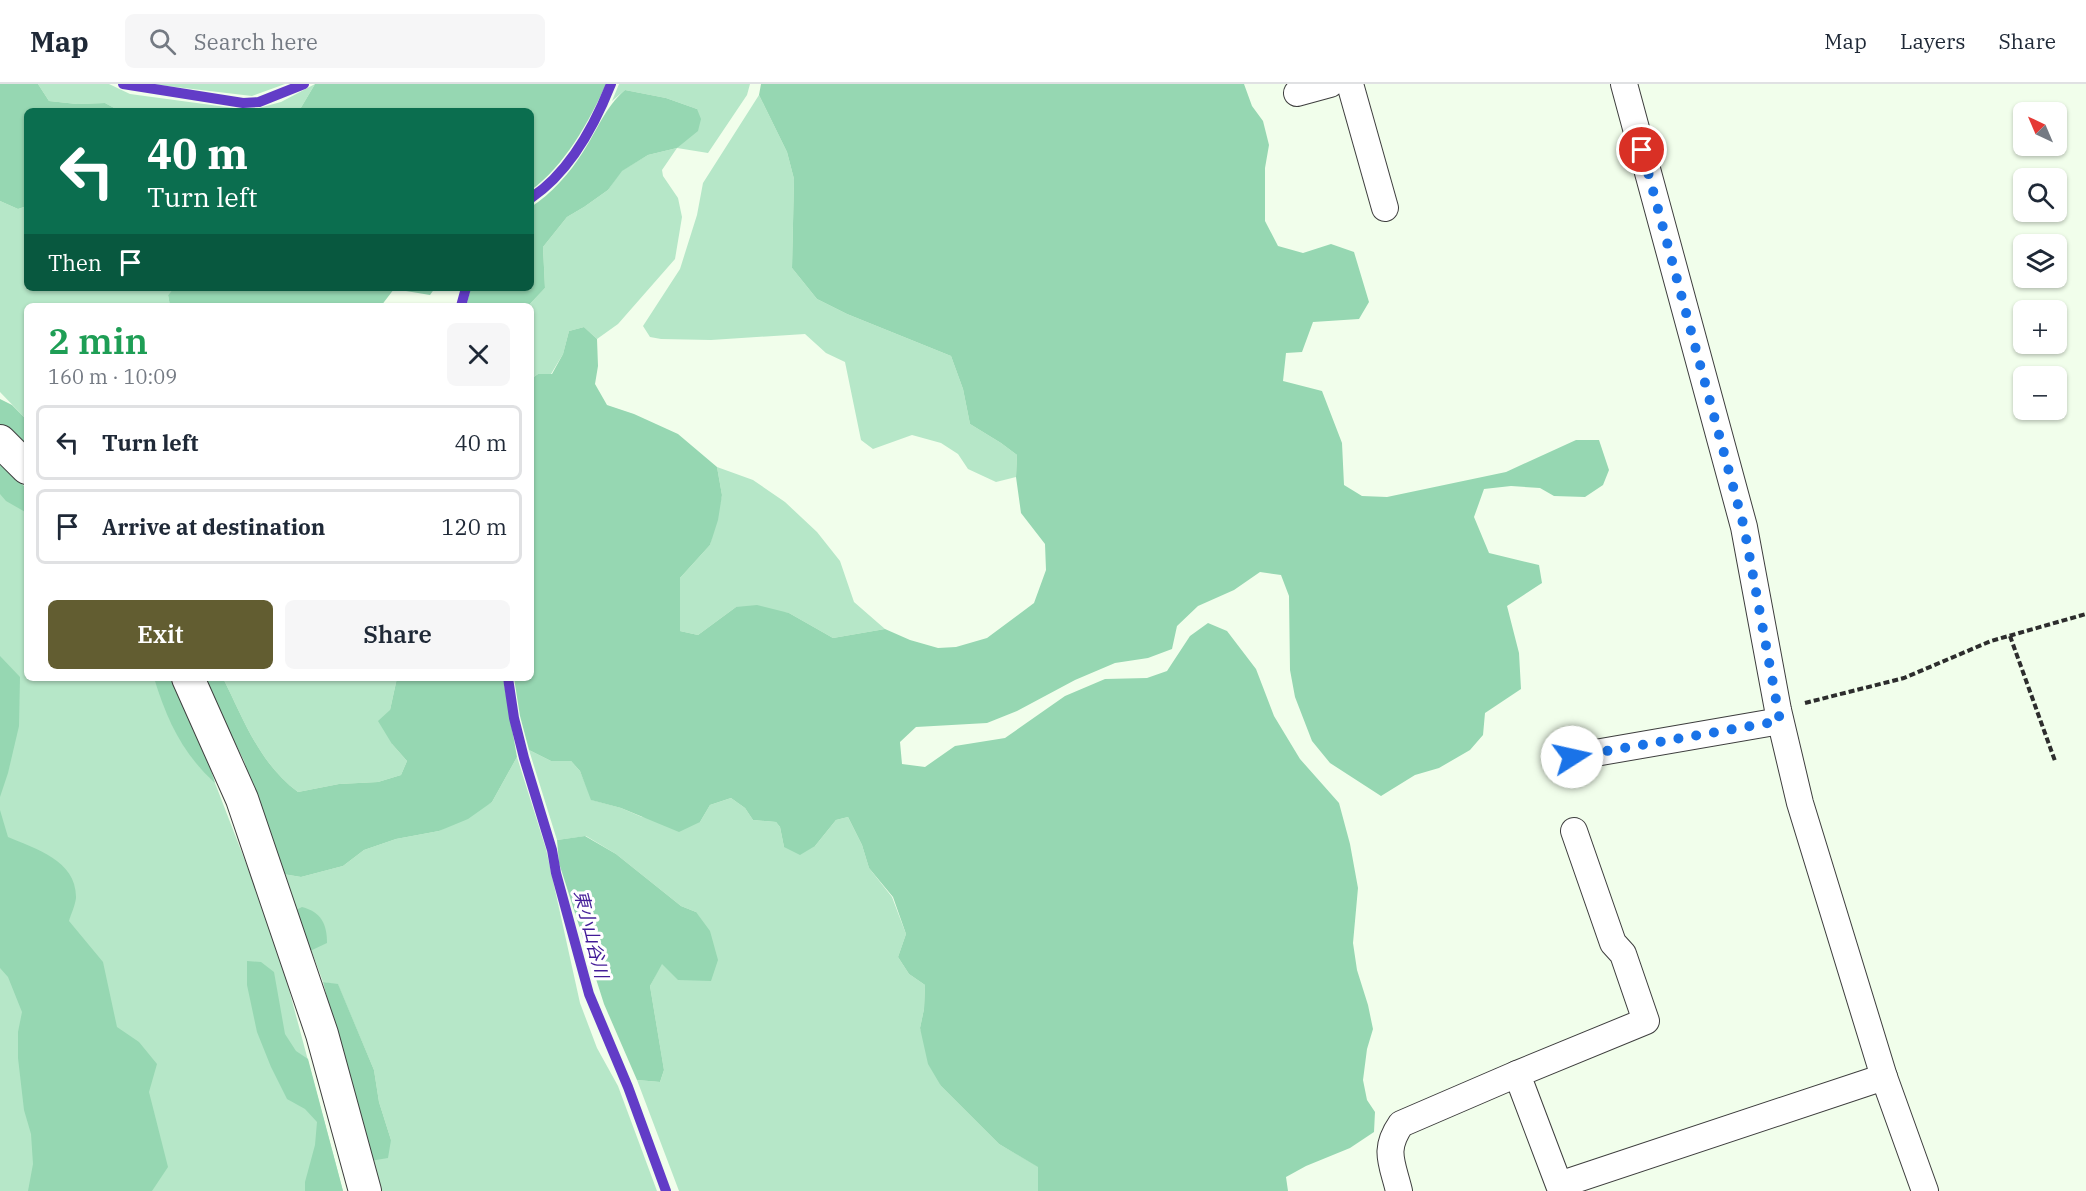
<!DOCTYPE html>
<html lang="en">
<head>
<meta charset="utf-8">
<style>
	body { margin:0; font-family:"IBM Plex Serif","Noto Sans JP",serif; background:#f6f6f7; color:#1f2937; height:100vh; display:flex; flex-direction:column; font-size:22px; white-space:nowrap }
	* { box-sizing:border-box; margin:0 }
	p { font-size:20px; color:#747a83 }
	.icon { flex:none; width:33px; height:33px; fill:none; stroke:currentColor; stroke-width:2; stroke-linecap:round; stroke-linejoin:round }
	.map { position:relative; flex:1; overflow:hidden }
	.drawer { position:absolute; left:24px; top:219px; width:510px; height:378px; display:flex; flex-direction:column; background:#fff; border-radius:9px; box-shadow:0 2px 4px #0004 }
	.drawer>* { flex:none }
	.banner { position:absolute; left:24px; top:24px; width:510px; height:183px; border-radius:9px; box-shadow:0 2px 4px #0004; background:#0b6e4f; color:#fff; overflow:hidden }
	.needle { width:39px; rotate:316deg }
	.controls { position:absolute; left:2013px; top:18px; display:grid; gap:12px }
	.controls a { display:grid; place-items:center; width:54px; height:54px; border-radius:9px; background:#fff; box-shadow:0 2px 4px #0004; font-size:30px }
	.pin { position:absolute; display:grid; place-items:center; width:51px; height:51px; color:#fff; margin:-26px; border:3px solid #fff; border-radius:50%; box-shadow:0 2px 6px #0007 }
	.me { position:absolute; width:66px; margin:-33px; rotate:80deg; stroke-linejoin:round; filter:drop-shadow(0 0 4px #0008) }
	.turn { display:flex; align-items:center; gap:21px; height:126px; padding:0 24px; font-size:27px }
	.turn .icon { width:78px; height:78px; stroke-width:2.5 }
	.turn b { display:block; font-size:42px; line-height:51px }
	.then { display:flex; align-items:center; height:57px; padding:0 24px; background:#0003; gap:12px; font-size:22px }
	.round { display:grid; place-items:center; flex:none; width:63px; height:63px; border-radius:9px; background:#f6f6f7 }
	.head { display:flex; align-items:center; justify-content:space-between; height:102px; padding:0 24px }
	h1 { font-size:36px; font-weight:600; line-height:45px; color:#1e9e55 }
	.primary-button { display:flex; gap:12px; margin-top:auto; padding:12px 24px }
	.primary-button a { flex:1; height:69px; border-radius:9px; background:#625d31; color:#fff; font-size:24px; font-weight:600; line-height:69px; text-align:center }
	.primary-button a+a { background:#f6f6f7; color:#1f2937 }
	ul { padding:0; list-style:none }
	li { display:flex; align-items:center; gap:18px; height:75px; margin:0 12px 9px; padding:0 12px; border:3px solid #e0e1e3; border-radius:9px }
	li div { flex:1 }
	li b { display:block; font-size:22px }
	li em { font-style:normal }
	header { display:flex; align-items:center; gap:36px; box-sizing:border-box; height:84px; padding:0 30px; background:#fff; border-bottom:2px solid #e0e1e3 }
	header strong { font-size:28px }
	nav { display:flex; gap:33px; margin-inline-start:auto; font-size:21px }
	.search { width:420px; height:54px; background:#f6f6f7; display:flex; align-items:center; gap:15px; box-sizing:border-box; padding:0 21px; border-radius:9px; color:#747a83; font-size:22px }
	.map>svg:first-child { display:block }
	.green { fill:#b6e7c8 }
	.forest { fill:#96d7b2 }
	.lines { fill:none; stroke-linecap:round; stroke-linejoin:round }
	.stream { stroke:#623cc7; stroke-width:10 }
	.minor-casing { stroke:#3e3e3e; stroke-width:28 }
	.tertiary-casing { stroke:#3e3e3e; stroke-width:34 }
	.path { stroke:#2d2d2d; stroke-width:4; stroke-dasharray:6 3; stroke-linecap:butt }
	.minor { stroke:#fff; stroke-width:26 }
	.tertiary { stroke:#fff; stroke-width:32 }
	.route { stroke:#1a73e8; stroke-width:10; stroke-dasharray:0 18 }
	.labels { text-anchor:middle; stroke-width:6; stroke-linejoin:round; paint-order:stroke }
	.water-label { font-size:18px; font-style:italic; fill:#421b97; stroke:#fff }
</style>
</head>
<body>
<header>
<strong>Map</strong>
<div class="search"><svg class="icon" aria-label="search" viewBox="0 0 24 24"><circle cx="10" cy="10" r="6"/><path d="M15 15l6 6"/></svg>Search here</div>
<nav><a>Map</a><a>Layers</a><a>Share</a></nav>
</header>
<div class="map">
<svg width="2086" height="1107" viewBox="0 0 2086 1107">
	<rect width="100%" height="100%" fill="#f1feeb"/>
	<!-- green -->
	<g class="green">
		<polygon points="38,0 109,0 130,10 241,25 255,25 281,18 315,0 299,27 120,27 105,19 77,20 49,17"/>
		<polygon points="150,0 285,0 252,12"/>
		<polygon points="619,0 750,0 747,11 708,69 677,64 662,86 663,92 678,114 682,133 675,175 618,240 597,255 584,243 569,247 563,270 551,290 538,290 531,295 531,222 528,222 545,204 543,163 567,133 584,123 608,106 621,87 648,71 677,64 697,25 666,14 625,6 612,17"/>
		<polygon points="759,11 787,68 794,95 792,184 817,215 847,230 951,272 963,305 970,340 1001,359 1017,371 1016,393 996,398 968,385 958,370 941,359 912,351 873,365 861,356 845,278 826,269 805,250 711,256 661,255 650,253 643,242 680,185 697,131 703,99"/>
		<polygon points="0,117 18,125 27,122 27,204 174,204 168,211 170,222 27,222 27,336 0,308"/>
		<polygon points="0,379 27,405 27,594 169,594 206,671 215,699 276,857 343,1107 0,1107"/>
		<polygon points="717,383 753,396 785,418 817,448 840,477 854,518 885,545 833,554 789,529 736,523 698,551 680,547 680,494 710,461 722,411"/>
		<path d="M 223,594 L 397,594 L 390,626 L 392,660 L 407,677 L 401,691 L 378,698 L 339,700 L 298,708 C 259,679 244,636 223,594 Z"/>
		<polygon points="529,666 551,677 571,677 580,687 592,716 621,724 642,733 700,738 710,721 731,714 745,724 753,736 776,738 780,743 784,763 815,762 836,736 848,733 862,761 869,784 892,813 906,850 898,873 909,890 925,901 924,925 920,944 941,1002 999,1060 1039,1083 1038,1107 679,1107 637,996 660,998 664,986 650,902 661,880 696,828 681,822 616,770 586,752 557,756"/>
		<polygon points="517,673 546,765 580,919 597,964 618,1002 657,1107 379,1107 370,1077 391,1056 379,1018 374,986 338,901 323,898 283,790 301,793 343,782 364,766 396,755 439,747 492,718"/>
	</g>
	<!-- forest -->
	<g class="forest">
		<polygon points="0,0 38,0 49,17 77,20 105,19 120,27 27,27 27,122 18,125 0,117"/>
		<path d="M 315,0 L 606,0 C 590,36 564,83 531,106 L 531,27 L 299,27 Z"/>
		<polygon points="761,0 1244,0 1252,22 1263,37 1269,61 1265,84 1265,137 1278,162 1303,169 1331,160 1354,168 1369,218 1359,235 1313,238 1302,268 1286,269 1283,297 1322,307 1342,359 1344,401 1362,412 1387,413 1506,388 1576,356 1599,356 1609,386 1603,401 1585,413 1554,412 1540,404 1511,402 1484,405 1474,433 1489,469 1539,481 1542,499 1507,522 1519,569 1521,605 1485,629 1483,651 1470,666 1439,684 1415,691 1381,712 1330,679 1312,657 1295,613 1290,586 1289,512 1281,491 1260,488 1234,506 1198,522 1177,542 1172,565 1148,574 1115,579 1075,596 1017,627 987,639 916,643 900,658 902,680 925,683 955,662 1005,654 1065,612 1105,595 1147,594 1167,587 1190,552 1208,539 1227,547 1256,585 1274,632 1300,675 1339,719 1350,760 1358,804 1353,859 1357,886 1368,921 1373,945 1367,965 1363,996 1367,1016 1375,1028 1374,1048 1350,1064 1306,1082 1286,1093 1288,1107 1038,1107 1038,1083 999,1060 941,1002 928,980 920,944 924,925 925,901 909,890 898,873 906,850 893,813 869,784 862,761 848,733 836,736 815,762 800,771 784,763 780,743 776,738 753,736 745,724 731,714 710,721 700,738 679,748 621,724 591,716 580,687 571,677 551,677 529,666 520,632 514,594 531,594 531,295 538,290 552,290 563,270 569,247 584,243 597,255 598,282 595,300 607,321 634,330 678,350 717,383 722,411 718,436 710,461 680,494 680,547 698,551 736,523 757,521 789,529 833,554 885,545 910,556 938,564 956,563 987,554 1034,519 1046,486 1045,460 1021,429 1016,393 1017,371 1001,359 970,340 963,305 951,272 847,230 817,215 792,184 794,95 787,68 759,11"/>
		<path d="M 625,6 L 666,14 L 697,25 L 701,35 L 698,47 L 677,64 L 648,71 L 622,87 L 608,106 L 584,123 L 567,133 L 543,163 L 545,204 L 528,222 L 466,222 L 471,204 L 531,204 L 531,123 C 551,110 570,89 583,68 C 597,47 605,23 625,6 Z"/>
		<polygon points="174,204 435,204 430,211 394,205 381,222 170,222 168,211"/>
		<polygon points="0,315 12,321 27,336 27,364 0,340"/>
		<polygon points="0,379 27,405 27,429 6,417 0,410"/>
		<polygon points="0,572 20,593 19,642 8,689 0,713"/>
		<path d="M 154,594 L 169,594 L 176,604 L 206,671 L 215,699 C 182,669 167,636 154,594 Z"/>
		<path d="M 203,594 L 223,594 C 244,636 259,679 298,708 L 339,700 L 378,698 L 401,691 L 407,677 L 392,660 L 378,637 L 390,626 L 397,594 L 503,594 L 517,673 L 492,718 L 468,735 L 439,747 L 396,755 L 364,766 L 343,782 L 301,793 L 283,790 L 244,677 Z"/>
		<path d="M 0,726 L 8,753 C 36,765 77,777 76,814 C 75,822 71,830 69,837 L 103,878 L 117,943 L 139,958 L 157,980 L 149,1008 L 168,1083 L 152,1107 L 28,1107 L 33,1080 L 31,1050 L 24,1026 L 18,974 L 18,948 L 22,928 L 8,893 L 0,884 Z"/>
		<polygon points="585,752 616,770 681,822 696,828 710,847 718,876 711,897 678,896 662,880 650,902 664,986 660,998 637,996 604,920 559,779 557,756"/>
		<path d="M 302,823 C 321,828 327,840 327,859 L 310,867 L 296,826 Z"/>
		<polygon points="247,877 261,878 274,888 285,950 296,967 308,975 343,1107 305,1107 305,1098 315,1061 317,1038 305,1025 287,1015 271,983 257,948 247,901"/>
		<polygon points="323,898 338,900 374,986 379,1018 391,1056 388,1074 370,1077"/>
	</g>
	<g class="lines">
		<!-- stream -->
		<g class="stream">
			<polyline points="123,0 243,19 259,18 304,0"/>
			<path d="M 531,114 C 570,88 594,43 611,0"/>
			<polyline points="461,222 466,204"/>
			<polyline points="508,594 514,634 524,674 552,766 556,789 589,910 628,1003 666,1107"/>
		</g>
		<!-- minor casing -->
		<g class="minor-casing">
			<g id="minor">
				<polyline points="1350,0 1385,124"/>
				<polyline points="1624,0 1744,443 1778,626 1800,719 1884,993 1925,1107"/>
				<polyline points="1297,9 1330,0"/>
				<polyline points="1572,673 1780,637"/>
				<polyline points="1574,747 1613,859 1623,870 1646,937 1517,990 1559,1101 1884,993"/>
				<path d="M 1399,1107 C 1392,1078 1383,1066 1401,1040 L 1517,990"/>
			</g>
		</g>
		<!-- tertiary casing -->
		<g class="tertiary-casing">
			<g id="tertiary">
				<polyline points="0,357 27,384"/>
				<polyline points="188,594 242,715 322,950 365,1107"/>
			</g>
		</g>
		<!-- path -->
		<g class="path">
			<polyline points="2010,552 2055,677"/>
			<polyline points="1805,619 1904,594 1991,557 2086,530"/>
		</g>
		<!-- minor -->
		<use href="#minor" class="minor"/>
		<!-- tertiary -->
		<use href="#tertiary" class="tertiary"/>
	</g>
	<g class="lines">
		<!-- route -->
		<polyline class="route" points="1572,673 1780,637 1744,443 1642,66"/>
	</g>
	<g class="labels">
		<!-- water labels -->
		<g class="water-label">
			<text transform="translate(591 850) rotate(76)" y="6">東小山谷川</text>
		</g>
	</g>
</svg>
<div class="controls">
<a><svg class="needle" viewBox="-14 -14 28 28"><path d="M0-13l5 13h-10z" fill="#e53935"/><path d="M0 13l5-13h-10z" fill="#747a83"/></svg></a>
<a><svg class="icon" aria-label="search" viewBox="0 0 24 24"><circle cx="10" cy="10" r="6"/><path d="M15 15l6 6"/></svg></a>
<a><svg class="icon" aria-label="layers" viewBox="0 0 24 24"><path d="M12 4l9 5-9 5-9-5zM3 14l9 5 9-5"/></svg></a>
<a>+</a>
<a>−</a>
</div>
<div class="pin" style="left:1642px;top:66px;background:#d93025"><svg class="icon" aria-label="arrive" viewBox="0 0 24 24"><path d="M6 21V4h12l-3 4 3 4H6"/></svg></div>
<svg class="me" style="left:1572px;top:673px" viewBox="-20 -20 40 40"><circle r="19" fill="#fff"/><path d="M0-13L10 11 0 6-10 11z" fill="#1a73e8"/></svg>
<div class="banner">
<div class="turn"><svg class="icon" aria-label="left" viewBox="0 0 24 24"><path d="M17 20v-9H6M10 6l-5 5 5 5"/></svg><div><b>40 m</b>Turn left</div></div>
<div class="then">Then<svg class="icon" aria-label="arrive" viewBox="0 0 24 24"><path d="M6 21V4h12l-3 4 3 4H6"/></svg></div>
</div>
<section class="drawer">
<div class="head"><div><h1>2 min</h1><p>160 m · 10:09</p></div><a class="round"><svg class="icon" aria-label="close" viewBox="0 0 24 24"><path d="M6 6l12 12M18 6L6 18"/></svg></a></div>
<ul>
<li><svg class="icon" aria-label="left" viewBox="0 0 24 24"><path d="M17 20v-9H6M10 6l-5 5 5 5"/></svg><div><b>Turn left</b></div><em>40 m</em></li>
<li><svg class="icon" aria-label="arrive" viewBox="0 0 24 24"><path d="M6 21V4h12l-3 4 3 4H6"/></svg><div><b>Arrive at destination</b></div><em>120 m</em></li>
</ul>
<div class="primary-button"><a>Exit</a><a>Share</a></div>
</section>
</div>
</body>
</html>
